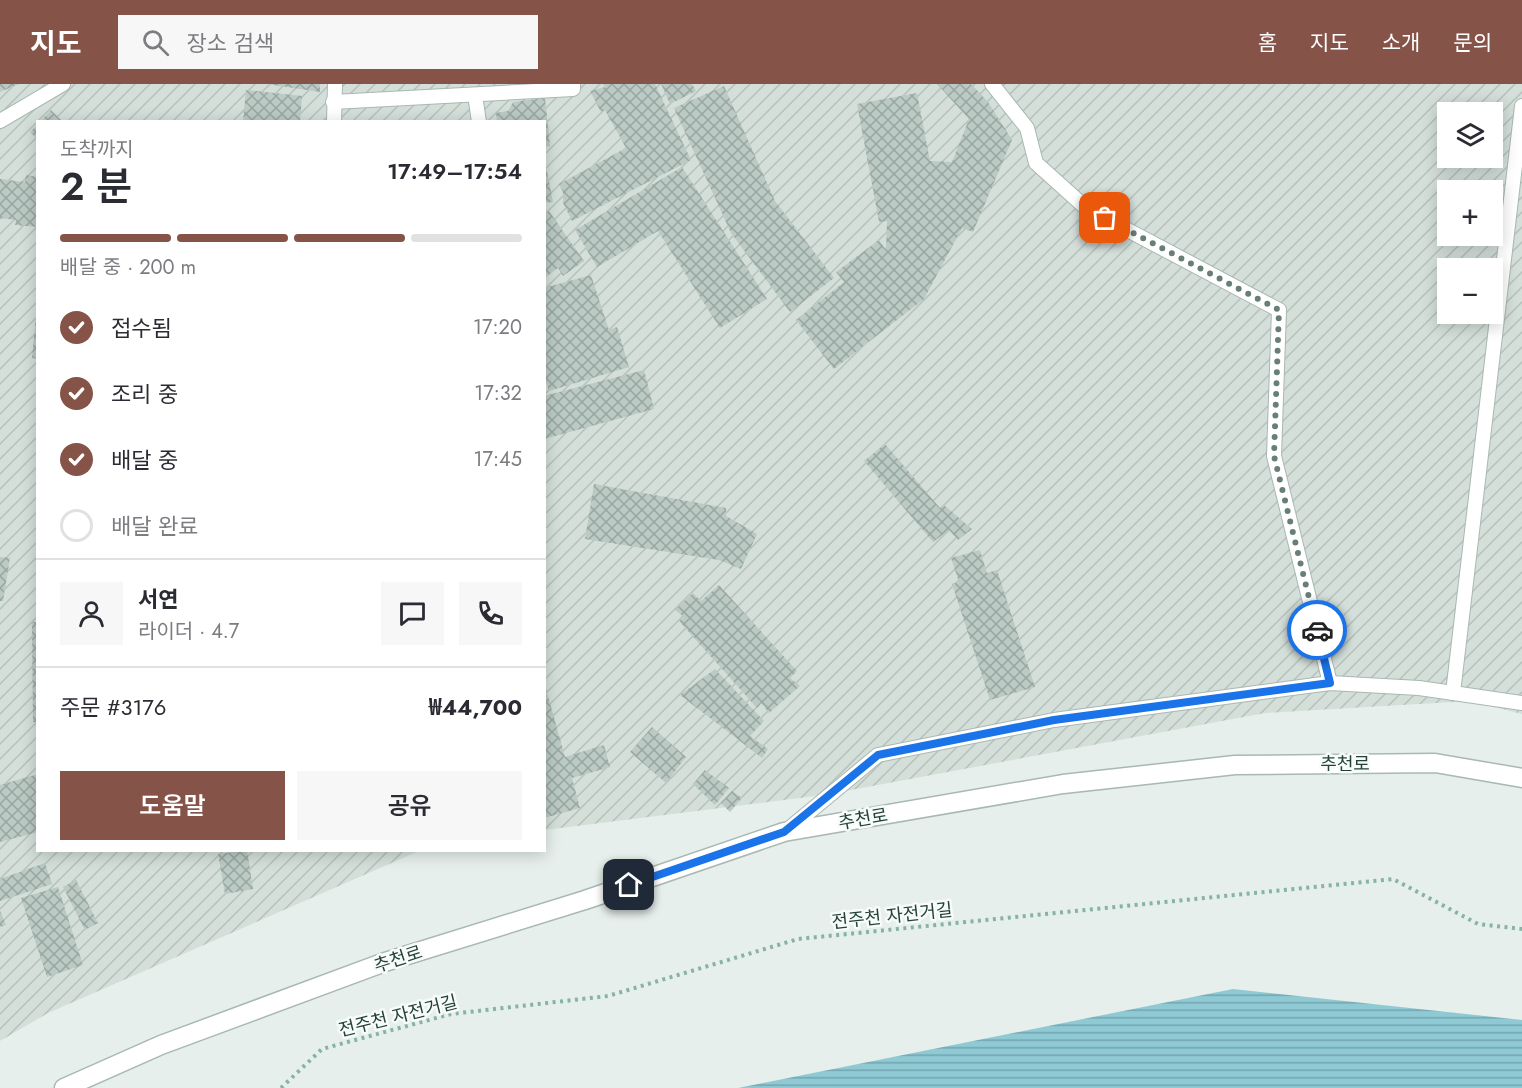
<!DOCTYPE html>
<html lang="ko">
<meta charset="utf-8">
<style>
:root{--surface:#fff;--page:#f7f7f7;--text:#2b2b33;--muted:#7c7c81;--line:#e1e1e2;--accent:#855347}
body{margin:0;font-family:Jost,"Noto Sans KR",sans-serif;background:var(--page);color:var(--text);height:100vh;display:flex;flex-direction:column;font-size:22px;white-space:nowrap}
*{box-sizing:border-box;margin:0}
p{font-size:20px;color:var(--muted)}
.icon{flex:none;width:33px;height:33px;fill:none;stroke:currentColor;stroke-width:2;stroke-linecap:round;stroke-linejoin:round}
.map{position:relative;flex:1;overflow:hidden}
.sheet{position:absolute;left:36px;top:36px;width:510px;height:732px;display:flex;flex-direction:column;background:var(--surface);border-radius:0px;box-shadow:0 3px 15px #0003}
.sheet>*{flex:none}
.fabs{position:absolute;left:1437px;top:18px;display:grid;gap:12px}
.fabs a{display:grid;place-items:center;width:66px;height:66px;border-radius:0px;background:var(--surface);box-shadow:0 3px 15px #0003;font-size:30px}
.pin{position:absolute;display:grid;place-items:center;width:51px;height:51px;color:#fff;margin:-26px;border-radius:12px;box-shadow:0 3px 9px #0006}
.courier{position:absolute;display:grid;place-items:center;width:60px;height:60px;margin:-30px;border:4px solid #1a73e8;border-radius:50%;background:#fff;color:#222;box-shadow:0 2px 8px #0007}
.head em{font-style:normal;font-weight:600}
.head div{display:flex;flex-direction:column-reverse}
.head{display:flex;align-items:center;justify-content:space-between;height:102px;padding:0 24px}
h1{font-size:39px;font-weight:600;line-height:45px}
.bar{display:grid;grid-template-columns:repeat(4,1fr);gap:9px 6px;align-content:center;height:72px;padding:0 24px}
.bar i{height:8px;border-radius:4px;background:var(--line)}
.bar .selected{background:var(--accent)}
.bar p{grid-column:span 4}
.line{display:flex;align-items:center;gap:15px;padding:0 24px;border-top:2px solid var(--line)}
.line div{flex:1}
.round{display:grid;place-items:center;flex:none;width:63px;height:63px;border-radius:0px;background:var(--page)}
ol{padding:0 24px;list-style:none}
li{display:flex;align-items:center;gap:18px;height:66px}
li p{margin-inline-start:auto}
li .icon{padding:6px;border-radius:50%;background:var(--accent);color:#fff;stroke-width:4}
li:last-child{color:var(--muted)}
li i{width:33px;height:33px;border:3px solid var(--line);border-radius:50%}
.primary-button{display:flex;gap:12px;margin-top:auto;padding:12px 24px}
.primary-button a{flex:1;height:69px;border-radius:0px;background:var(--accent);color:#fff;font-size:24px;font-weight:600;line-height:69px;text-align:center}
.primary-button a+a{background:var(--page);color:var(--text)}
header{display:flex;align-items:center;gap:36px;box-sizing:border-box;height:84px;padding:0 30px;background:var(--accent);color:#fff}
header strong{font-size:28px}
nav{display:flex;gap:33px;margin-inline-start:auto;font-size:21px}
.search{width:420px;height:54px;background:var(--page);display:flex;align-items:center;gap:15px;box-sizing:border-box;padding:0 21px;border-radius:0px;color:var(--muted);font-size:22px}
.map>svg:first-child{display:block}
.industrial{fill:url(#industrial-furrows);fill-rule:evenodd}
.water{fill:url(#water-rules)}
.building{fill:url(#building-cross-hatch)}
.lines{fill:none;stroke-linecap:round;stroke-linejoin:round}
.service-casing{stroke:#a8b8b2;stroke-width:16}
.minor-casing{stroke:#a8b8b2;stroke-width:21}
.path{stroke:#86b3a5;stroke-width:4;stroke-dasharray:3 4.5;stroke-linecap:butt}
.service{stroke:#fff;stroke-width:14}
.minor{stroke:#fff;stroke-width:18}
.done{stroke:#687f78;stroke-width:6;stroke-dasharray:0 10.8}
.route{stroke:#1a73e8;stroke-width:8}
.labels{text-anchor:middle;stroke-width:5;stroke-linejoin:round;paint-order:stroke}
.street-label{font-size:18px;fill:#24423a;stroke:#f7fbf9}
</style>
<header>
<strong>지도</strong>
<div class="search"><svg class="icon" aria-label="search" viewBox="0 0 24 24"><circle cx="10" cy="10" r="6"/><path d="M15 15l6 6"/></svg>장소 검색</div>
<nav><a>홈</a><a>지도</a><a>소개</a><a>문의</a></nav>
</header>
<div class="map">
<svg width="1522" height="1004" viewBox="0 0 1522 1004">
<defs>
<pattern id="industrial-furrows" width="10" height="10" patternUnits="userSpaceOnUse" patternTransform="scale(1.5)"><rect width="10" height="10" fill="#d4dfda"/><path d="M-1 1l2-2M0 10L10 0M9 11l2-2" fill="none" stroke="#b6c1bc"/></pattern>
<pattern id="water-rules" width="6" height="5" patternUnits="userSpaceOnUse" patternTransform="scale(1.5)"><rect width="6" height="5" fill="#8ec9d4"/><path d="M0 2.5h6" fill="none" stroke="#74a5ad"/></pattern>
<pattern id="building-cross-hatch" width="8" height="8" patternUnits="userSpaceOnUse" patternTransform="scale(1.5)"><rect width="8" height="8" fill="#bbcac4"/><path d="M0 0l8 8M0 8l8-8" fill="none" stroke="#98a6a0"/></pattern>
</defs>
<rect width="100%" height="100%" fill="#e6efeb"/>
<!-- industrial -->
<path class="industrial" d="M0 0H1522V630L1470 617 1265 629 824 711 545 746 544 38H38V766L419 767 48 929 0 957ZM1448 28H1492V74H1448ZM1448 106H1492V152H1448ZM1448 184H1492V230H1448Z"/>
<!-- water -->
<path class="water" d="M1233 905 1522 936V1004H738Z"/>
<!-- building -->
<g class="building">
<path d="M0 0H19L0 8Z"/>
<path d="M267 0H320V8Z"/>
<path d="M603 0H655L691 76 572 137 563 119V108L559 100 626 64 605 26 601 28 590 7 605 3Z"/>
<path d="M661 0H692L696 7 670 20Z"/>
<path d="M937 0H971L988 18 1012 56 973 148 962 144 924 215 834 285 796 236 844 198 836 188 879 156 886 166 887 137 879 138 857 20 917 9 930 77 952 78 969 35Z"/>
<path d="M724 2 775 117 834 194 790 228 731 149 674 24Z"/>
<path d="M246 6 302 12 300 38H243Z"/>
<path d="M545 14 550 62 544 63V38H497L496 29 508 27 513 18Z"/>
<path d="M51 26 63 38H40Z"/>
<path d="M38 40V56L30 48Z"/>
<path d="M544 72 553 118 544 119Z"/>
<path d="M682 83 767 215 720 244 658 147 597 183 575 146Z"/>
<path d="M26 91 38 93V143L15 141 16 136 0 134V95L25 98Z"/>
<path d="M549 127 584 177 563 192 558 184 546 193 544 191V130Z"/>
<path d="M591 191 609 246 617 243 629 283 549 307 544 292V204Z"/>
<path d="M36 232H38V275L32 274Z"/>
<path d="M644 286 654 325 544 355V312Z"/>
<path d="M885 360 940 424 944 421 972 445 958 456 949 446 933 458 864 377Z"/>
<path d="M594 400 726 424V432L757 450 741 485 719 476 585 455Z"/>
<path d="M980 466 987 489 997 486 1035 603 990 616 952 500 959 498 951 474Z"/>
<path d="M0 473 10 474 3 517H0Z"/>
<path d="M719 501 797 587 790 594 800 602 769 629 761 619 757 624 679 537 684 533 675 526 693 509 701 517Z"/>
<path d="M32 538H38V639L33 638Z"/>
<path d="M715 585 764 637 750 652 768 665 762 674 680 611Z"/>
<path d="M544 598 565 673 604 661 610 683 572 694 580 724 544 734Z"/>
<path d="M652 643 686 673 666 699 630 668Z"/>
<path d="M705 686 729 704 715 721 693 700Z"/>
<path d="M38 690V748L0 758V701Z"/>
<path d="M732 707 742 714 730 728 721 719Z"/>
<path d="M247 766 253 805 225 810 218 770Z"/>
<path d="M45 779 52 800 0 817V795Z"/>
<path d="M76 796 98 839 85 846 63 803Z"/>
<path d="M58 803 83 881 47 893 21 814Z"/>
<path d="M0 827 6 841 0 843Z"/>
</g>
<g class="lines">
<!-- service casing -->
<g class="service-casing">
<g id="service">
<path d="M992 0 1027 44 1036 79 1086 124 1279 226 1274 372 1330 599"/>
<path d="M475 11 479 38"/>
<path d="M333 18 573 5V0"/>
<path d="M0 37 63 0"/>
<path d="M334 38 335 0"/>
<path d="M1453 609 1522 22"/>
<path d="M785 748 878 671 1054 636 1330 599 1419 604 1522 619"/>
</g>
</g>
<!-- minor casing -->
<g class="minor-casing">
<path id="minor" d="M64 1004 161 961 385 878 585 816 784 748 1063 700 1235 681 1435 679 1522 694"/>
</g>
<!-- path -->
<path class="path" d="M281 1004 322 965 451 930 608 912 798 855 1393 795 1478 840 1522 845"/>
<!-- service -->
<use href="#service" class="service"/>
<!-- minor -->
<use href="#minor" class="minor"/>
</g>
<g class="lines">
<!-- done -->
<path class="done" d="M1105 134 1279 226 1274 372 1317 546"/>
<!-- route -->
<path class="route" d="M629 801 784 748 878 671 1054 636 1330 599 1317 546"/>
</g>
<g class="labels">
<!-- street labels -->
<g class="street-label">
<text x="1345" y="686">추천로</text>
<text transform="translate(863 735) rotate(-10)" y="6">추천로</text>
<text transform="translate(892 832) rotate(-6)" y="6">전주천 자전거길</text>
<text transform="translate(398 875) rotate(-18)" y="6">추천로</text>
<text transform="translate(398 932) rotate(-14)" y="6">전주천 자전거길</text>
</g>
</g>
</svg>
<div class="fabs">
<a><svg class="icon" aria-label="layers" viewBox="0 0 24 24"><path d="M12 4l9 5-9 5-9-5zM3 14l9 5 9-5"/></svg></a>
<a>+</a>
<a>−</a>
</div>
<div class="pin" style="left:1105px;top:134px;background:#ea580c"><svg class="icon" aria-label="bag" viewBox="0 0 24 24"><path d="M5 8h14l-1 12H6zM9 8a3 3 0 0 1 6 0"/></svg></div>
<div class="pin" style="left:629px;top:801px;background:#1f2937"><svg class="icon" aria-label="home" viewBox="0 0 24 24"><path d="M3 11l9-7 9 7M6 9v11h12V9"/></svg></div>
<div class="courier" style="left:1317px;top:546px"><svg class="icon" aria-label="car" viewBox="0 0 24 24"><path d="M5 17H2v-5l4-1 3-4h7l3 4 3 1v5h-3M9 17h6M6 11h13"/><circle cx="7" cy="17" r="2"/><circle cx="17" cy="17" r="2"/></svg></div>
<section class="sheet">
<div class="head"><div><h1>2 분</h1><p>도착까지</p></div><em>17:49–17:54</em></div>
<div class="bar"><i class="selected"></i><i class="selected"></i><i class="selected"></i><i></i><p>배달 중 · 200 m</p></div>
<ol>
<li><svg class="icon" aria-label="check" viewBox="0 0 24 24"><path d="M5 12l5 5 9-10"/></svg>접수됨<p>17:20</p></li>
<li><svg class="icon" aria-label="check" viewBox="0 0 24 24"><path d="M5 12l5 5 9-10"/></svg>조리 중<p>17:32</p></li>
<li><svg class="icon" aria-label="check" viewBox="0 0 24 24"><path d="M5 12l5 5 9-10"/></svg>배달 중<p>17:45</p></li>
<li><i></i>배달 완료</li>
</ol>
<div class="line" style="height:108px"><a class="round"><svg class="icon" aria-label="person" viewBox="0 0 24 24"><circle cx="12" cy="8" r="4"/><path d="M4 21q1-7 8-7t8 7"/></svg></a><div><b>서연</b><p>라이더 · 4.7</p></div><a class="round"><svg class="icon" aria-label="chat" viewBox="0 0 24 24"><path d="M4 5h16v11H9l-5 4z"/></svg></a><a class="round"><svg class="icon" aria-label="phone" viewBox="0 0 24 24"><path d="M5 4h4l2 5-3 2q2 4 5 5l2-3 5 2v4C11 20 4 13 5 4z"/></svg></a></div>
<div class="line" style="height:78px"><div>주문 #3176</div><b>₩44,700</b></div>
<div class="primary-button"><a>도움말</a><a>공유</a></div>
</section>
</div>
